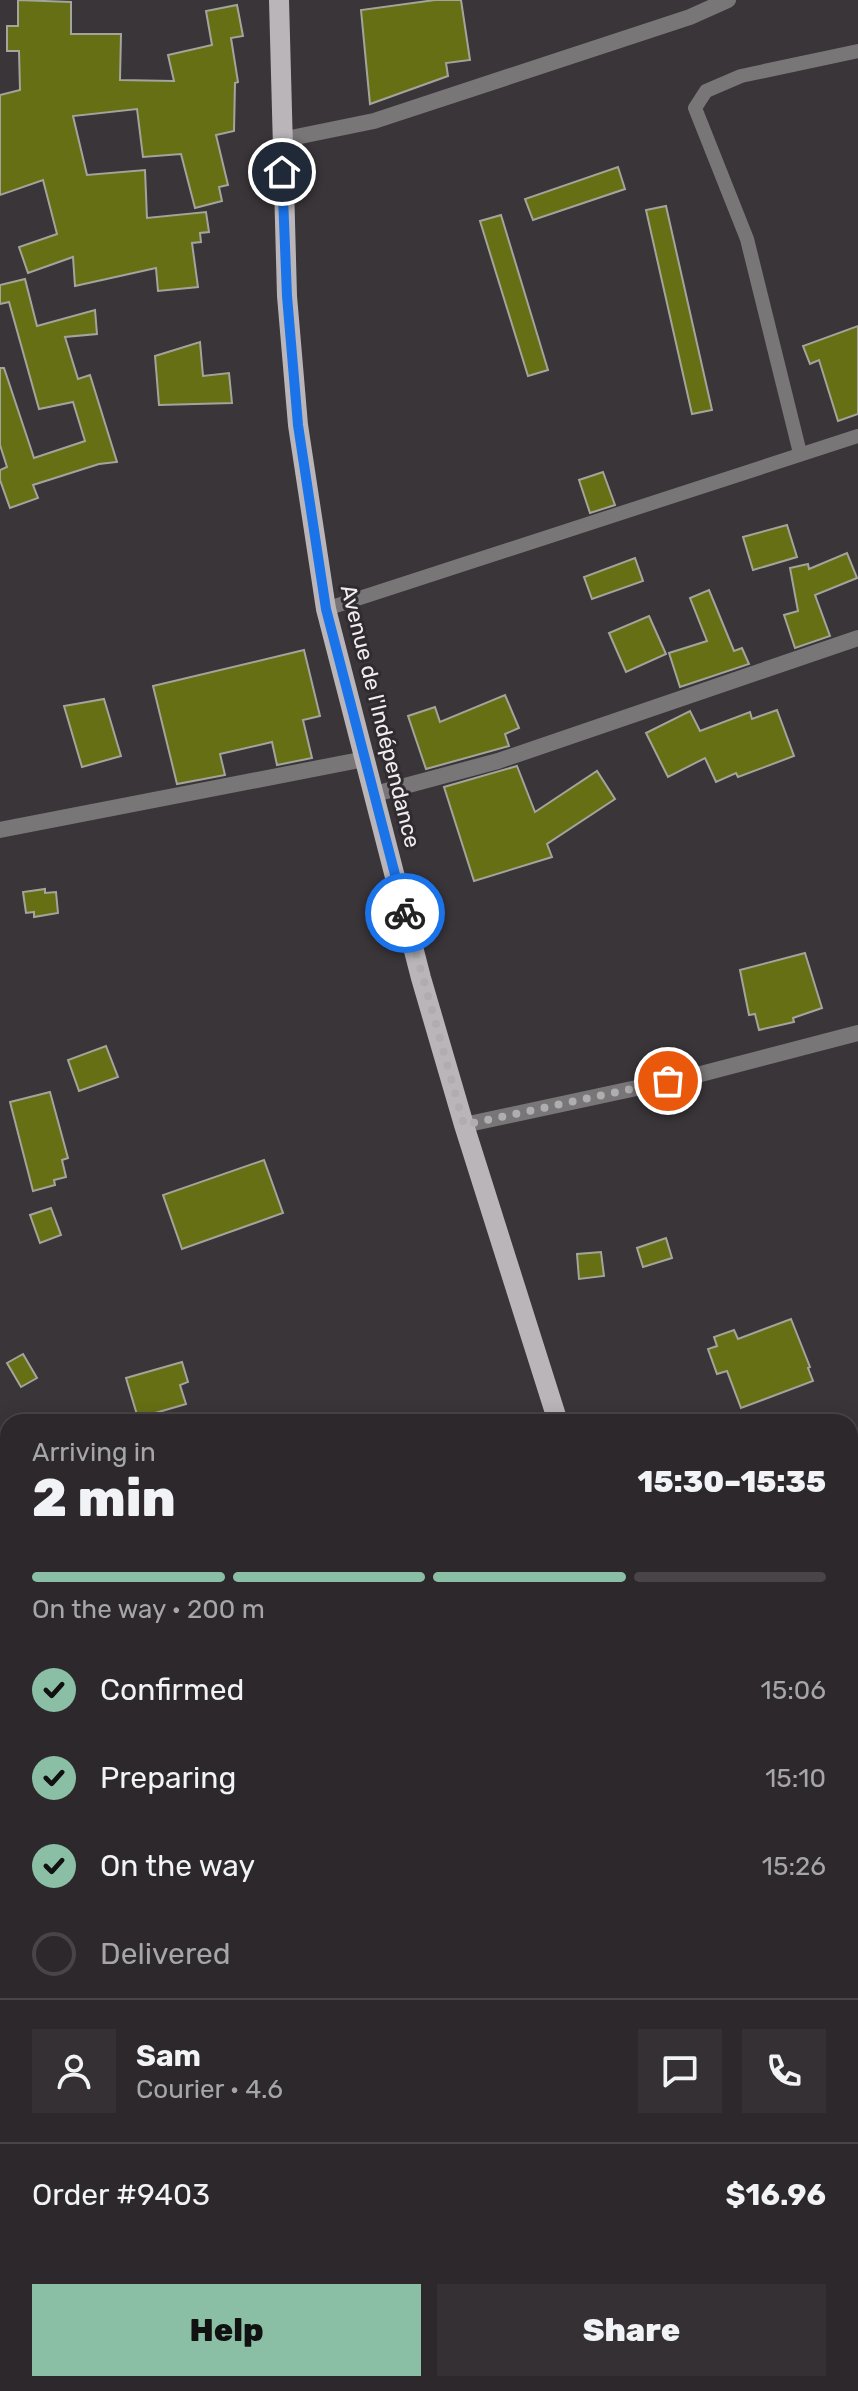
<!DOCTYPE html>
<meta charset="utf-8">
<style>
:root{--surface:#2c282b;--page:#343033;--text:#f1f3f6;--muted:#a6a6a9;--line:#484447;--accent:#8abfa5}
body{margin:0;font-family:Rubik,sans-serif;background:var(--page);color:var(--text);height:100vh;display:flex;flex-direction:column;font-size:30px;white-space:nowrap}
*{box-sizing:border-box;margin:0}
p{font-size:26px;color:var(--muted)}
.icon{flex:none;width:44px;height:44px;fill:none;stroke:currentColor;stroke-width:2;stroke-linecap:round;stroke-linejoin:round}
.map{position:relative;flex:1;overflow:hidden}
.drawer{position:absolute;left:0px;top:1414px;width:858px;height:978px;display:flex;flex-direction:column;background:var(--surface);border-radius:24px 24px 0 0;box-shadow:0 4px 20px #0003,0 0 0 2px var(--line)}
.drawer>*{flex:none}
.pin{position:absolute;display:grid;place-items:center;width:68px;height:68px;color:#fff;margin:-34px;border:4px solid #fff;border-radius:50%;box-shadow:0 2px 8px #0007}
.courier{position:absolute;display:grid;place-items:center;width:80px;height:80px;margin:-40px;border:6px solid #1a73e8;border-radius:50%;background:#fff;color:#222;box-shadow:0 2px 10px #0007}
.headline em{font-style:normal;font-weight:800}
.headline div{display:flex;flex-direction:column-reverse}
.headline{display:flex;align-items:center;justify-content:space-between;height:136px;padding:0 32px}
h1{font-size:52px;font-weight:800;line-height:60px}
.bar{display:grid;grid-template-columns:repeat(4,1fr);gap:12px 8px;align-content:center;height:96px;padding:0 32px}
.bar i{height:10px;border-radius:6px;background:var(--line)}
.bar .active{background:var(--accent)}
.bar p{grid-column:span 4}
.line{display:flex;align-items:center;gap:20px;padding:0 32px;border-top:2px solid var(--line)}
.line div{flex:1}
.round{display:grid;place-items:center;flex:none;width:84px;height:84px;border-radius:0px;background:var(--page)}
ol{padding:0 32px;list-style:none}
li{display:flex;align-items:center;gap:24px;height:88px}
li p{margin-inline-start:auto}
li .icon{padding:8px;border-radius:50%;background:var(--accent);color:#111;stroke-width:4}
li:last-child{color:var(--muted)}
li i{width:44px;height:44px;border:4px solid var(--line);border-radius:50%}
.cta{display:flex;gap:16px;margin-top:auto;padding:16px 32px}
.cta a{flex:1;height:92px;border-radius:0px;background:var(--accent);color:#111;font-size:32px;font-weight:800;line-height:92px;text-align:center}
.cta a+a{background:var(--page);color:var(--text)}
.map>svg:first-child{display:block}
.building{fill:#676f14;stroke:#a3a59d;stroke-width:2}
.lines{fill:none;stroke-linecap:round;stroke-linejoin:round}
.lane{stroke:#797678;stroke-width:14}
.street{stroke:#797678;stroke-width:16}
.secondary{stroke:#9e999d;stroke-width:16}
.primary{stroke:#bab5b9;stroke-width:20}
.done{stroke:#b0adb0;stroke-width:8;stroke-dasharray:0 14.4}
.route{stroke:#1a73e8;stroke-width:10}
.labels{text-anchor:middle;stroke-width:6;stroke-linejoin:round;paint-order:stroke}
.street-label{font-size:22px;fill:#f0edf0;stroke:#302b2f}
</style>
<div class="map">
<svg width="858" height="2391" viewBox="0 0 858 2391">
<rect width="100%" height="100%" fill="#3a3539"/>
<!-- building -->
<g class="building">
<path d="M18 0 71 2V34H121L120 80 174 81 168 55 212 45 206 11 237 5 243 36 231 38 238 82 235 83 234 131 216 135 228 185 219 187 222 201 195 208 181 154 143 157 137 109 73 116 87 175 145 170 147 218 206 212 209 232 200 233 201 242 192 243 198 287 158 291 156 268 75 286 73 257 28 273 19 247 57 234 43 180 0 195V95L20 90 19 51H7V26H18Z"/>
<path d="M435 0H461L470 60 446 63 448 76 370 104 361 10Z"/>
<path d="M618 167 625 189 533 220 525 199Z"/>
<path d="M666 206 712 410 692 414 646 210Z"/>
<path d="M501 215 548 370 528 376 480 221Z"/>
<path d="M25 279 37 326 95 310 97 334 65 337 78 379 90 375 117 462 99 464 33 485 38 498 10 508 0 480V470L7 467 0 445V368H4L34 458 85 441 73 402 39 409 9 302 0 304V285Z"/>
<path d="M858 326V414L838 421 819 360 810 364 803 346Z"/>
<path d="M200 342 203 376 229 373 232 403 159 405 155 356Z"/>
<path d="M603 472 615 505 590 513 579 480Z"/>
<path d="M787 525 797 557 753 570 743 537Z"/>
<path d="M847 553 857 578 815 595 830 636 795 648 784 615 798 611 790 568 808 564 809 569Z"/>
<path d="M635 558 643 581 592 599 584 577Z"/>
<path d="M709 590 734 651 742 648 749 664 680 687 669 653 707 641 690 598Z"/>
<path d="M649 616 666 654 626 672 609 633Z"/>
<path d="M304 650 320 716 303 720 312 758 277 765 272 742 220 754 225 775 177 784 153 686Z"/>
<path d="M505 695 519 728 505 734 509 746 426 769 408 716 435 707 440 722Z"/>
<path d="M104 699 121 756 82 767 64 706Z"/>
<path d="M777 710 794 756 738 777 736 773 716 782 705 758 668 777 646 733 690 711 700 731 750 712 752 719Z"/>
<path d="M517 766 535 812 597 771 615 799 547 844 552 857 474 881 444 787Z"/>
<path d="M45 889V893L56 892 58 913 34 917V912L26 913 23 892Z"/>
<path d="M805 953 822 1008 793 1018 794 1022 759 1030 755 1014 749 1015 740 970Z"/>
<path d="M106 1046 118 1077 79 1091 68 1060Z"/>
<path d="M50 1092 68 1158 62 1160 66 1177 54 1180 55 1185 33 1191 10 1102Z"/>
<path d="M264 1160 283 1213 182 1249 163 1195Z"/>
<path d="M51 1208 61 1235 40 1243 30 1215Z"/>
<path d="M666 1238 672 1258 643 1267 637 1248Z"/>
<path d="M601 1252 604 1276 579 1279 577 1254Z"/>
<path d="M791 1319 810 1367 808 1368 813 1381 741 1408 727 1371 717 1374 708 1349 717 1346 714 1337 734 1330 738 1339Z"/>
<path d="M23 1354 37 1378 21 1387 7 1363Z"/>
<path d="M182 1362 188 1382 180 1385 186 1404 138 1418 126 1378Z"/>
</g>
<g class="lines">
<!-- lane -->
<g class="lane">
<path d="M800 453 747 239 695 108 706 91 741 76 858 51"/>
<path d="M326 609 858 436"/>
</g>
<!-- street -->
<g class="street">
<path d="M281 140 374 121 690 17 728 0"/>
<path d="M375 794 498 761 858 638"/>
<path d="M0 830 365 759"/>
<path d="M464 1125 697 1075 858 1033"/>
<path d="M0 1599 8 1596"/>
<path d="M850 1695 858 1693"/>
<path d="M0 1909 8 1908"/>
<path d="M850 1912 858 1910"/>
<path d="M850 2204 858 2202"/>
</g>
<!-- secondary -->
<path class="secondary" d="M414 2391 436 2384"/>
<!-- primary -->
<g class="primary">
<path d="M279 0 287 296 298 425 326 609 421 978 464 1125 558 1422"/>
<path d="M835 2384 837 2391"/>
</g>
</g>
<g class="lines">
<!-- done -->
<path class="done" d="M405 913 464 1125 668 1081"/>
<!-- route -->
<path class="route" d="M282 172 287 296 298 425 326 609 405 913"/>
</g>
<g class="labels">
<!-- street labels -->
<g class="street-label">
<text transform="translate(381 716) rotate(76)" y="8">Avenue de l'Indépendance</text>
</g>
</g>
</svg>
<div class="pin" style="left:668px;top:1081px;background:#ea580c"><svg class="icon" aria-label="bag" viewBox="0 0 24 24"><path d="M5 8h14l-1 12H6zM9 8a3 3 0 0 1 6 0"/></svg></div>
<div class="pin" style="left:282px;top:172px;background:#1f2937"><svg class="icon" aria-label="home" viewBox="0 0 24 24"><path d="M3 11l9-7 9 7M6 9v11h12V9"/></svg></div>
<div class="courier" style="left:405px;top:913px"><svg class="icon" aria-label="bike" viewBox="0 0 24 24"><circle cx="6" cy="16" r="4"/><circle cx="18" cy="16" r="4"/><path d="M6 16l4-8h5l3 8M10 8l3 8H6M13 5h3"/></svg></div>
<section class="drawer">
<div class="headline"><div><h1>2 min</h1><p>Arriving in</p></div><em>15:30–15:35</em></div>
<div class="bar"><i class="active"></i><i class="active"></i><i class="active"></i><i></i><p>On the way · 200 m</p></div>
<ol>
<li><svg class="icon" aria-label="check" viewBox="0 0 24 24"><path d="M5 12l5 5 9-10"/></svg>Confirmed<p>15:06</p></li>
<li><svg class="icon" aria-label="check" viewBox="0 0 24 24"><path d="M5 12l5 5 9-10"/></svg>Preparing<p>15:10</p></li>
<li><svg class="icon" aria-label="check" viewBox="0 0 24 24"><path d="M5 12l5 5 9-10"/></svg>On the way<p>15:26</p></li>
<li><i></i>Delivered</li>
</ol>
<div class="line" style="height:144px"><a class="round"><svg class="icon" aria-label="person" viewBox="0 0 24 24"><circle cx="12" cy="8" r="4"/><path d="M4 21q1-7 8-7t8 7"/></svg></a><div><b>Sam</b><p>Courier · 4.6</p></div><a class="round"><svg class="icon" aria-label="chat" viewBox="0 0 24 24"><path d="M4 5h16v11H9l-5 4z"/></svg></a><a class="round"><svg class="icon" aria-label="phone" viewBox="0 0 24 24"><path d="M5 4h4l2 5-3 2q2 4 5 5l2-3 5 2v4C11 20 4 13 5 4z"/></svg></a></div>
<div class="line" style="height:104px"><div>Order #9403</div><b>$16.96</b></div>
<div class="cta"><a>Help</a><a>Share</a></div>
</section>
</div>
